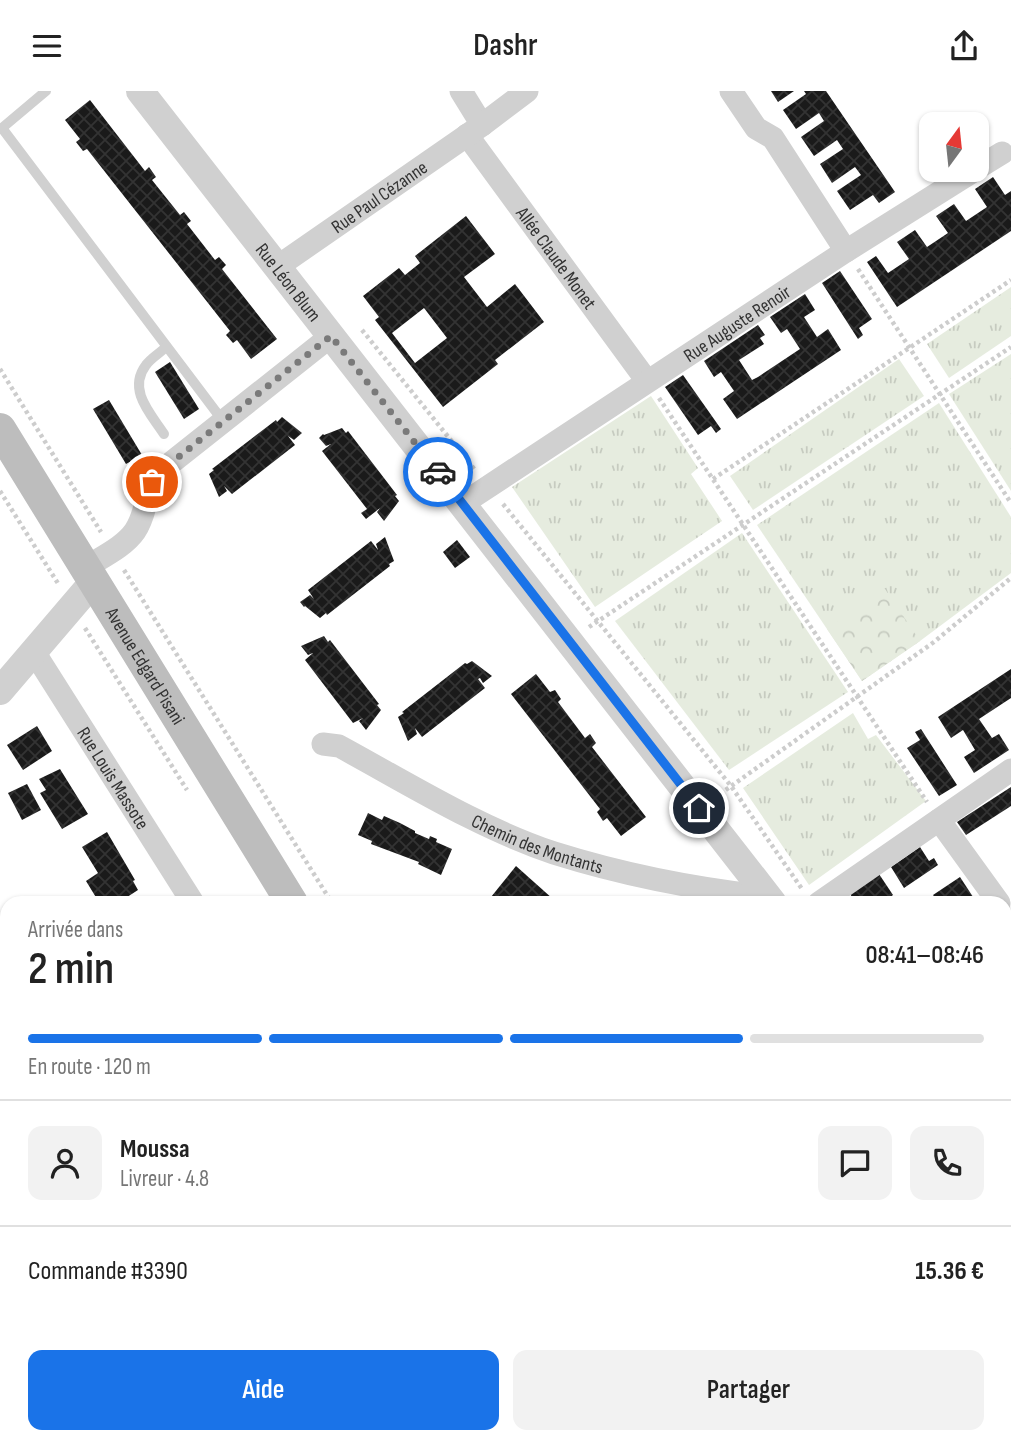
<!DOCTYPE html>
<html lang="fr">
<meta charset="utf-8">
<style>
:root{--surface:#fff;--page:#f2f2f2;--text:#222;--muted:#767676;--line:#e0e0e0;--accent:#1a73e8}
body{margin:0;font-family:"Sofia Sans Condensed",sans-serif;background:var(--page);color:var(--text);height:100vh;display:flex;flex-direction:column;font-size:26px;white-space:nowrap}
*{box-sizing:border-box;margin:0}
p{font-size:23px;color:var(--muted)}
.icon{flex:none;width:38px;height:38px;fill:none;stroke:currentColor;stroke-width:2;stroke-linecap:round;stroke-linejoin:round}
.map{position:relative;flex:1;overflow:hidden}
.sheet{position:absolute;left:0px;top:805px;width:1012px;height:548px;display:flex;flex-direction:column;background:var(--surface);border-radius:21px 21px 0 0;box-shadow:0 2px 5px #0004}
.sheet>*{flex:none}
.needle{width:46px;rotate:15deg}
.controls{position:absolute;left:919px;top:21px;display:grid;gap:14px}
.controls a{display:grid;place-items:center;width:70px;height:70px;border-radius:14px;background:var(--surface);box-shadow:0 2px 5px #0004;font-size:35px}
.pin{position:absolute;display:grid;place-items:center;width:60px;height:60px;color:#fff;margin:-30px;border:4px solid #fff;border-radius:50%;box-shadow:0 2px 7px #0007}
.courier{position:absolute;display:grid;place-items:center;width:70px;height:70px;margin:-35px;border:5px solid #1a73e8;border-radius:50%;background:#fff;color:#222;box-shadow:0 2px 9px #0007}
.summary em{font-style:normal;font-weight:600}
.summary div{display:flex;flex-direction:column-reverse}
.summary{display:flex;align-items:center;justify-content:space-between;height:119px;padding:0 28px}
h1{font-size:46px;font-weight:600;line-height:52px}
.bar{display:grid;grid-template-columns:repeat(4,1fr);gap:10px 7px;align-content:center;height:84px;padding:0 28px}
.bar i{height:9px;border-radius:5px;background:var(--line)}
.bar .active{background:var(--accent)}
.bar p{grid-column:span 4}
.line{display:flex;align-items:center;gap:18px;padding:0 28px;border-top:2px solid var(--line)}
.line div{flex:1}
.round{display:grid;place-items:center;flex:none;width:74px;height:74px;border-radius:14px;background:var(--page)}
.button{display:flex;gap:14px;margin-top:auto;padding:14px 28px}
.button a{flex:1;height:80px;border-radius:14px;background:var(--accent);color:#fff;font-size:28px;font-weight:600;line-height:80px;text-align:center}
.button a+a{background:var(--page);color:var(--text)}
header{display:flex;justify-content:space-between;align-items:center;height:91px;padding:0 28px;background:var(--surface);font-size:32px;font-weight:600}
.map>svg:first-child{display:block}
.grass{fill:url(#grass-tufts)}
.park{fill:url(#park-crowns)}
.building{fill:url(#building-cross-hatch);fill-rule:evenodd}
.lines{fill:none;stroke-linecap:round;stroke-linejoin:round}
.path{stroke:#cdcdcd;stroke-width:4.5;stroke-dasharray:3.5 3.5;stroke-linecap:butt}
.service{stroke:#d0d0d0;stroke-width:10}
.minor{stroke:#d0d0d0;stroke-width:23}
.tertiary{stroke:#d0d0d0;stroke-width:28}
.secondary{stroke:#bdbdbd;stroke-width:32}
.done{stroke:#7a7a7a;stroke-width:7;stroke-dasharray:0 12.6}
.route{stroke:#1a73e8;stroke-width:9}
.labels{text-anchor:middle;stroke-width:7;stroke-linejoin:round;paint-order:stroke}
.street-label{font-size:19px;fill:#333;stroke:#fff}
</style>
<header><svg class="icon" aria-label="menu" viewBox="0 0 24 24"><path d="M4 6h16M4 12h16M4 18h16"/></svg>Dashr<svg class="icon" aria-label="share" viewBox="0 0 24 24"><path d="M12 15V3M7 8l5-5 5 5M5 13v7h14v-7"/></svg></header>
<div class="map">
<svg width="1011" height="1352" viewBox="0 0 1011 1352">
<defs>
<pattern id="grass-tufts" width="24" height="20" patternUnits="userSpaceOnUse" patternTransform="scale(1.75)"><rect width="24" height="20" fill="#e6ecdf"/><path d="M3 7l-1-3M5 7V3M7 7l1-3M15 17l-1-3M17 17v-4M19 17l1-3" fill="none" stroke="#c6cbc0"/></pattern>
<pattern id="park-crowns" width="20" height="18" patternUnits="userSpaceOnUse" patternTransform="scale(1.75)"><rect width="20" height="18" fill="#e6ecdf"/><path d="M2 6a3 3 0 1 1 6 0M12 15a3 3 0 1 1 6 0" fill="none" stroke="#c6cbc0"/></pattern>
<pattern id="building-cross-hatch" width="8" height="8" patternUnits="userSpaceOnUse" patternTransform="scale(1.75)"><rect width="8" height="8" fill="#1a1a1a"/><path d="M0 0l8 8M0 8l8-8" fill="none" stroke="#333"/></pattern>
</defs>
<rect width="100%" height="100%" fill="#fff"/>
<!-- grass -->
<g class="grass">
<path d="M1011 196V245L949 287 927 253Z"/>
<path d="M1011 263V400L949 303Z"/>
<path d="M899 268 924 305 753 419 730 385Z"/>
<path d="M651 305 698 377 691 383 722 430 595 516 512 396Z"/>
<path d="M939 312 1011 426V482L920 550 862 590 757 434Z"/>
<path d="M742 442 848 601 729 679 615 530Z"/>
<path d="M853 622 868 648 876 644 926 710 809 794 743 697Z"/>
</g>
<!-- park -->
<path class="park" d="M885 498 920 550 862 590 827 538Z"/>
<!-- building -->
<g class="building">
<path d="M771 0H794L778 11Z"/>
<path d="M804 0H826L895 101 879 112 873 104 850 119 837 100 861 84 855 76 832 92 820 73 843 58 837 49 814 65 801 46 824 30 819 22 796 38 783 19 806 3Z"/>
<path d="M90 9 145 80 149 76 156 86 152 89 180 124 184 121 191 130 187 133 215 169 219 166 226 174 222 178 277 248 251 268 237 249 233 252 226 244 230 240 87 58 83 60 76 51 80 48 65 29Z"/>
<path d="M993 86 1005 104 1011 100V140L897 216 867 171 876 165 888 182 909 168 897 151 915 139 927 156 948 142 936 125 954 113 966 130 987 116 975 98Z"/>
<path d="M466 125 495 163 464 186 487 216 515 193 544 231 495 269 498 273 443 316 375 229 379 226 363 205 399 177 405 184 420 172 415 165ZM424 217 447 247 415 272 392 242Z"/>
<path d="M840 180 872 228 859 237 863 244 858 248 822 192Z"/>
<path d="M805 203 815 219 804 226 817 246 828 238 841 259 737 328 723 308 734 300 721 281 714 286 704 270 758 234 765 244 760 247 764 253 739 269 752 289 758 286 800 258 787 238 781 242 770 226Z"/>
<path d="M170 271 199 318 184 328 155 281Z"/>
<path d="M683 284 721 338 716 342 711 335 698 344 665 296Z"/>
<path d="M109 309 142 364 126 373 93 318Z"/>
<path d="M282 326 302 342 294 349 288 345 295 354 232 403 224 395 227 400 219 406 209 383 214 379 212 378 276 329 277 331Z"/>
<path d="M342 337 346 342 348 340 397 404 395 405 399 410 384 430 377 421 380 417 366 428 361 422 367 418 322 360 331 353 326 355 319 347 323 343 324 344Z"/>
<path d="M385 446 394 470 389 473 390 475 327 524 326 522 320 527 305 515 304 516 300 511 310 504 314 508 308 499 371 450 378 459 376 453Z"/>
<path d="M457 449 470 466 455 477 443 461Z"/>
<path d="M324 545 328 551 330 549 379 613 377 614 381 619 366 639 359 630 363 627 353 632 305 569 313 562 308 564 301 555Z"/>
<path d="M472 570 492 585 483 592 480 587 478 588 485 597 422 646 415 637 417 643 408 650 398 626 404 622 402 621 465 572 467 573Z"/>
<path d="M1011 578V607L979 628 992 647 999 643 1009 659 974 682 964 666 975 659 963 639 951 647 938 626Z"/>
<path d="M536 583 550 601 555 599 561 608 558 611 585 647 590 643 596 652 592 656 646 726 621 745 607 727 603 730 597 721 600 718 511 603Z"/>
<path d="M37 635 52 660 23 679 7 654Z"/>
<path d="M921 638 957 694 939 705 907 657 920 649 915 641Z"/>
<path d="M60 678 88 723 62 738 40 702 46 699 39 688Z"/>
<path d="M27 693 41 719 22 729 8 702Z"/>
<path d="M1011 696V715L966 744 957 731Z"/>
<path d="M368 722 382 729 384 725 400 732 415 740V742L429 748 430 745 437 748 436 751 452 758 441 784 418 773 419 771 371 753 372 750 358 744Z"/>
<path d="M107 741 135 789 133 790 138 799 118 812H90L97 808 86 790 98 782 82 756Z"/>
<path d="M920 756 929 770 934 767 938 774 904 797 891 776Z"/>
<path d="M516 775 553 808 550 812H498L491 806Z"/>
<path d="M879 783 893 804 882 812H856L850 803Z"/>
<path d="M960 786 977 812H939L933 804Z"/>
<path d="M1011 1011V1042L1004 1034V1015Z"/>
<path d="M4 1030 7 1036V1057L0 1046V1033Z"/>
<path d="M6 1069 7 1101 0 1105V1073Z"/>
<path d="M0 1261 7 1268V1300L2 1305 0 1304Z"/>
<path d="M554 1346H568L572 1352H543Z"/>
<path d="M781 1346H878L868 1352H771Z"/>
</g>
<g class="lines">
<!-- path -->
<g class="path">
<path d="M858 178 1011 412"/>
<path d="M362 239 475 379"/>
<path d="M0 278 101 441"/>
<path d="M659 307 927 711"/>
<path d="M713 388 1011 189"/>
<path d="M0 400 59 494"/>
<path d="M503 413 731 695 802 798"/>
<path d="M124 479 332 812"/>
<path d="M589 536 1011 256"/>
<path d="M85 537 187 699"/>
<path d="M720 703 934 551 1011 487"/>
<path d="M0 1171 7 1178"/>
<path d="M662 1346 666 1352"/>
</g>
<!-- service -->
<g class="service">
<path d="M46 0 2 37 223 330"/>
<path d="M164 343C151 323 127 299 146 274 151 267 160 262 166 256"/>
<path d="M1004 1308 1011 1304"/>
<path d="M709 1352 719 1346"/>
<path d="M938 1352 947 1346"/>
</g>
<!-- minor -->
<g class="minor">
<path d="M461 0 482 34"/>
<path id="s1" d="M467 44 647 290"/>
<path d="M976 78 1002 62"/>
<path d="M846 160 975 79"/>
<path id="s2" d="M277 176 482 34 527 0"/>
<path id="s3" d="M462 413 846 160 773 47 756 37 731 0"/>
<path d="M85 477C102 466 124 456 135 440 149 419 142 402 162 379L331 245"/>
<path id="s4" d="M34 561 193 812"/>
<path id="s5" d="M323 653 339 655C409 693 479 737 554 762 624 784 696 798 769 806"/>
<path d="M939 729 999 812"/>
<path d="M819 812 1011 679"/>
<path d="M1004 1085 1011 1080"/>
<path d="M0 1137 7 1132"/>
<path d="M0 1338 7 1344"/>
<path d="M267 1346 271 1352"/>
<path d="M218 1352 224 1346"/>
</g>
<!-- tertiary -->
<g class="tertiary">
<path id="s6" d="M140 0 773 812"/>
<path d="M0 600 94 490"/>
<path d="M1004 1110 1011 1119"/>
</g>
<!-- secondary -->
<g class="secondary">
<path id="s7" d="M0 338 292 812"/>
<path d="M621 1346 625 1352"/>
</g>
</g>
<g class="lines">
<!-- done -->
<path class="done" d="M152 391 162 379 331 245 438 381"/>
<!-- route -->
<path class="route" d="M438 381 699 717"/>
</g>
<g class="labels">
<!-- street labels -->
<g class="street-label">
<text dy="7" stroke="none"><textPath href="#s2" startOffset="124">Rue Paul Cézanne</textPath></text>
<text dy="7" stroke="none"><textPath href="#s1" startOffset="152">Allée Claude Monet</textPath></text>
<text dy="7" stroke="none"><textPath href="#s6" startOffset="242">Rue Léon Blum</textPath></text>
<text dy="7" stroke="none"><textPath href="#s3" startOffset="329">Rue Auguste Renoir</textPath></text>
<text dy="7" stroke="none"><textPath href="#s7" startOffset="278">Avenue Edgard Pisani</textPath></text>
<text dy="7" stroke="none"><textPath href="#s4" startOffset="149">Rue Louis Massote</textPath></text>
<text dy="7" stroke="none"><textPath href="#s5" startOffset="238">Chemin des Montants</textPath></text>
</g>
</g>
</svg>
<div class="controls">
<a><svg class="needle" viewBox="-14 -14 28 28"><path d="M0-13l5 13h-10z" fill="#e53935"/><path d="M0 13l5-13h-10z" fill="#767676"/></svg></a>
</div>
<div class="pin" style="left:152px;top:391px;background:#ea580c"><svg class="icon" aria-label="bag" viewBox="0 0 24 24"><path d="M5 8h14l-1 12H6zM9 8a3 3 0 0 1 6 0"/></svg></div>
<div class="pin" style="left:699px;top:717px;background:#1f2937"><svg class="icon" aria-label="home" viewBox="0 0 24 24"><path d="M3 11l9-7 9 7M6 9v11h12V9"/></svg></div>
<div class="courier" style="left:438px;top:381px"><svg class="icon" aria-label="car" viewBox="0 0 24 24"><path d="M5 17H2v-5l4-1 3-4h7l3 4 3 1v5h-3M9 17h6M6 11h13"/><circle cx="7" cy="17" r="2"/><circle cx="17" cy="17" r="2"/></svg></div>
<section class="sheet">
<div class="summary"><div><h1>2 min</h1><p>Arrivée dans</p></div><em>08:41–08:46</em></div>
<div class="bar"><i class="active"></i><i class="active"></i><i class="active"></i><i></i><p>En route · 120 m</p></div>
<div class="line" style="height:126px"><a class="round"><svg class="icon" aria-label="person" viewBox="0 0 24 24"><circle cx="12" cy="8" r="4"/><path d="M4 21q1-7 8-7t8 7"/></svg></a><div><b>Moussa</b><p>Livreur · 4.8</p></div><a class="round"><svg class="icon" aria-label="chat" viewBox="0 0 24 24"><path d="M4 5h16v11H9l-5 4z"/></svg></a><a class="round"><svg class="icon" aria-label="phone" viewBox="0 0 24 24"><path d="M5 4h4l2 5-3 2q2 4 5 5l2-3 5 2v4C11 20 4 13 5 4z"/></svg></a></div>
<div class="line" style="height:91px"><div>Commande #3390</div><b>15.36 €</b></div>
<div class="button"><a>Aide</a><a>Partager</a></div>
</section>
</div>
